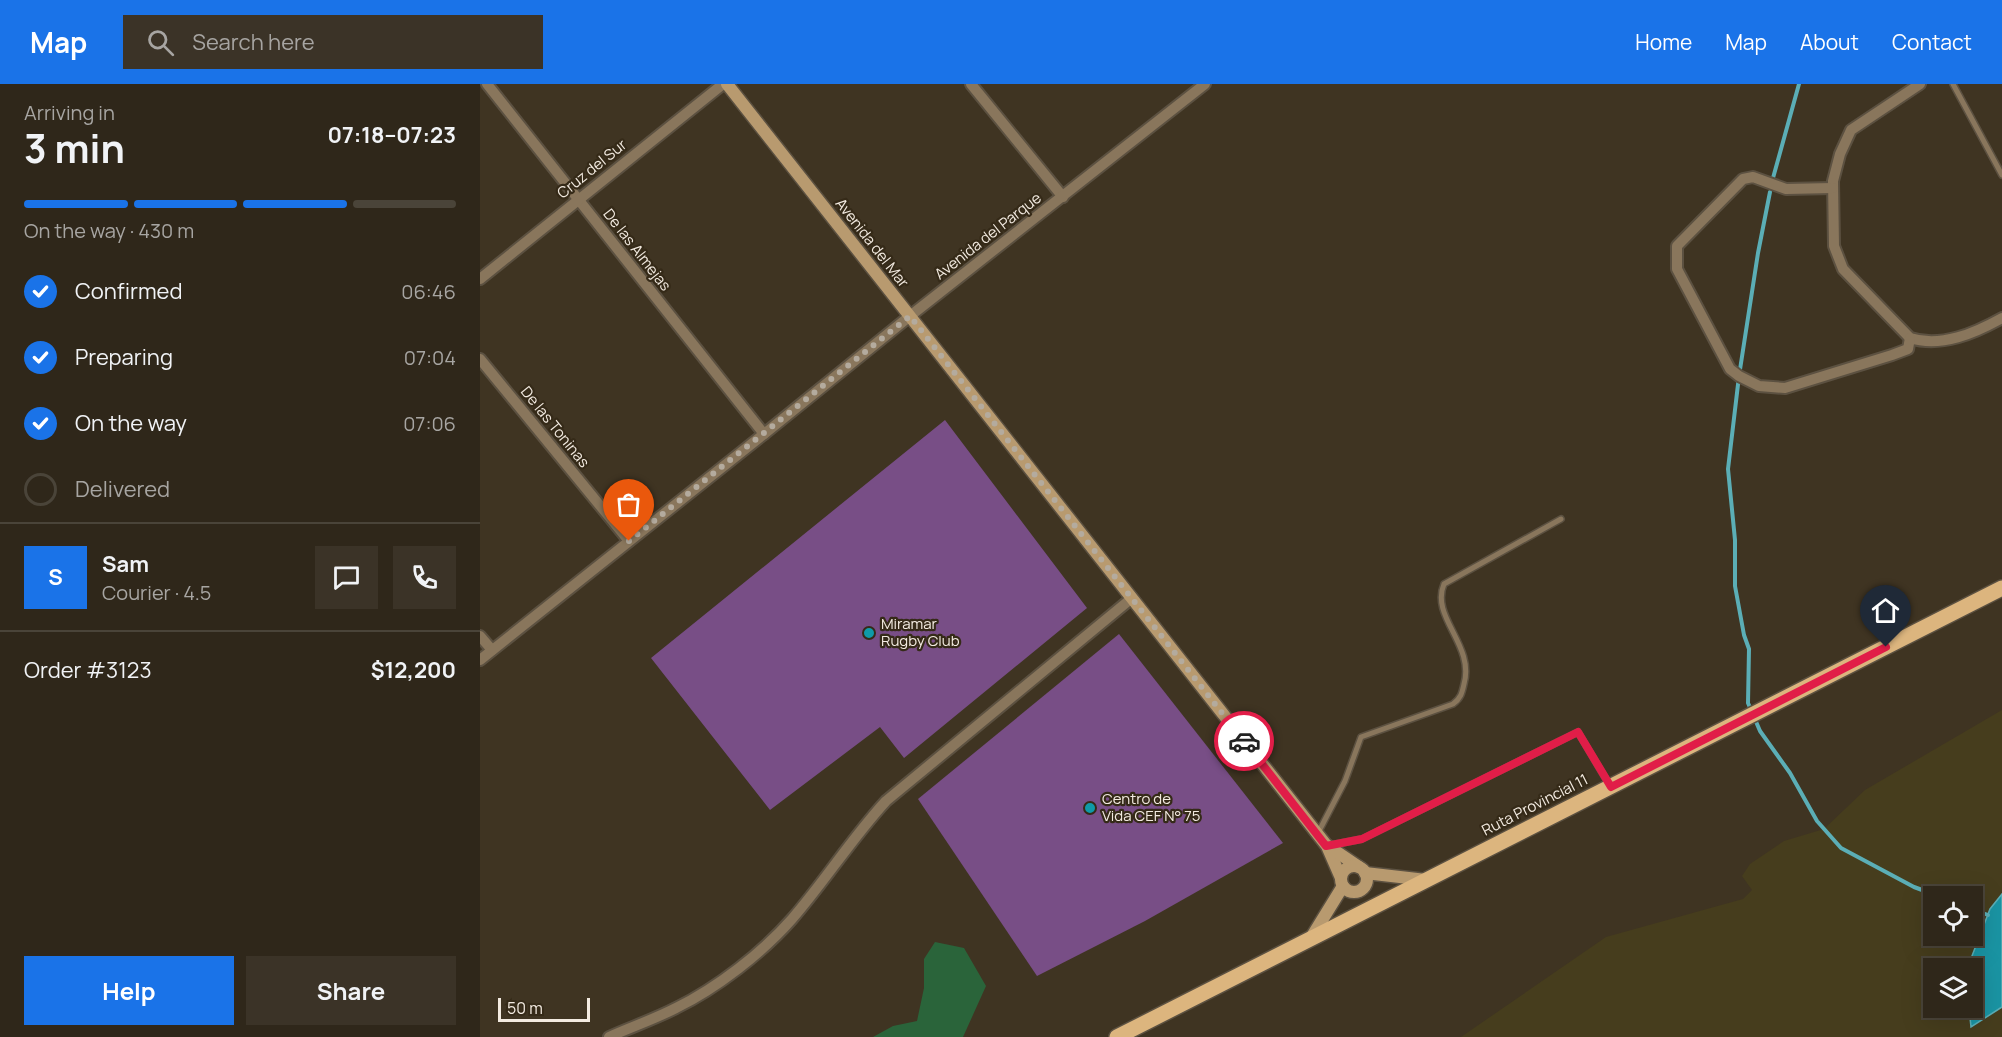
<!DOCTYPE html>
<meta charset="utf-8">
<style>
:root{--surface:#2f271a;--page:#3b3327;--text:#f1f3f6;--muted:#a7a5a2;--line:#4a4439;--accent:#1a73e8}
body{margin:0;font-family:Manrope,sans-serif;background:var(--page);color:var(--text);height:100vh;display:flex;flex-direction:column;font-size:22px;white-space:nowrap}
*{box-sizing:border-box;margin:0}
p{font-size:20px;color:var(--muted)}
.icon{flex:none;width:33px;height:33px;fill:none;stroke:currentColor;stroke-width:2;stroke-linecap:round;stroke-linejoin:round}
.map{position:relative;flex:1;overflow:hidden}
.sheet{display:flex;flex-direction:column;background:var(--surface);width:480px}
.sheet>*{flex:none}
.tools{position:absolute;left:1443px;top:802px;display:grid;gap:12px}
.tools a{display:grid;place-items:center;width:60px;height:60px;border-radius:0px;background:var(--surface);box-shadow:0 6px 24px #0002,0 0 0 2px var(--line);font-size:30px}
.scale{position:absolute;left:18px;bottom:15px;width:92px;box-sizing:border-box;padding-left:6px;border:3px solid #f3ebe1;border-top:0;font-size:16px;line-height:21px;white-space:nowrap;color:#f3ebe1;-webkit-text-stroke:4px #352a18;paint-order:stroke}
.pin{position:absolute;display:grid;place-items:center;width:51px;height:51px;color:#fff;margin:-62px -26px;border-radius:50% 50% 50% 0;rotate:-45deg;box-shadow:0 0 6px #0007}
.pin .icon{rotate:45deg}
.courier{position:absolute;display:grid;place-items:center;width:60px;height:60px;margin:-30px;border:4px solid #e11d48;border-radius:50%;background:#fff;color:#222;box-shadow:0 2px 8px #0007}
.head em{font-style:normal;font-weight:700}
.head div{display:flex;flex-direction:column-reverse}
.head{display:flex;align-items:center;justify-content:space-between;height:102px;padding:0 24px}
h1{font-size:39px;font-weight:700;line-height:45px}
.bar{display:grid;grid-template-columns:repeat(4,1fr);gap:9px 6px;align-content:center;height:72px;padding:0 24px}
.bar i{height:8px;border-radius:4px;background:var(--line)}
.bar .current{background:var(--accent)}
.bar p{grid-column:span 4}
.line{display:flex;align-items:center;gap:15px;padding:0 24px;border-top:2px solid var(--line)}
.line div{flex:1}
.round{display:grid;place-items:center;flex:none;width:63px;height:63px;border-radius:0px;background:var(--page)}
ol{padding:0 24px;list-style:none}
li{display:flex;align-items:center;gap:18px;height:66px}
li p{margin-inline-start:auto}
li .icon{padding:6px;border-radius:50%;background:var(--accent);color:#fff;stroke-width:4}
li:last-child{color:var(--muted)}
li i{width:33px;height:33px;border:3px solid var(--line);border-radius:50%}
.cta{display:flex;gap:12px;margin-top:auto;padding:12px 24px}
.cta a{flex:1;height:69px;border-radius:0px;background:var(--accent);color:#fff;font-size:24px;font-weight:700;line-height:69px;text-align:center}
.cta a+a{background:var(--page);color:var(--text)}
header{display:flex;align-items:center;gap:36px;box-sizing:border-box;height:84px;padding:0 30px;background:var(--accent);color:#fff}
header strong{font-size:28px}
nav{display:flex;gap:33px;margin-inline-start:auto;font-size:21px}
.search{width:420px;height:54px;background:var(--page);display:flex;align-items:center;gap:15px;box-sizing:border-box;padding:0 21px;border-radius:0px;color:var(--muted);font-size:22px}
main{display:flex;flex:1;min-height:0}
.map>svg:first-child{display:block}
.green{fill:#2a643a}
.sand{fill:#463d1d;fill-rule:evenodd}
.water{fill:#1a94a3;stroke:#5baeb6;stroke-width:1.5}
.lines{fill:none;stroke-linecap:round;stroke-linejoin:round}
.stream{stroke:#5baeb6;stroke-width:4}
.building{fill:#784e86}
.lane-casing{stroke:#5c5141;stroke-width:8}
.street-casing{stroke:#5c5141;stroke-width:14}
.secondary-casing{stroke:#5c5141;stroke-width:15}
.primary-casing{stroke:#5c5141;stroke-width:18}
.lane{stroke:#89765c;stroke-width:5}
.street{stroke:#89765c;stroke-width:10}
.secondary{stroke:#b89a6f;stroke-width:12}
.primary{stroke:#dcb57e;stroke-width:15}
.done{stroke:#b4ab9e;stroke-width:6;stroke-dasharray:0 10.8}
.route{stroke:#e11d48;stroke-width:8}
.culture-dot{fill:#0f9aa8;stroke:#352a18;stroke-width:2}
.labels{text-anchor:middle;stroke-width:4.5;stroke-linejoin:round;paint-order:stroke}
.street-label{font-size:15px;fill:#f3ebe1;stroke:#352a18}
.poi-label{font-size:15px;fill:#f3ebe1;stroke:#352a18;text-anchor:start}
</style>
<header>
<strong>Map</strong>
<div class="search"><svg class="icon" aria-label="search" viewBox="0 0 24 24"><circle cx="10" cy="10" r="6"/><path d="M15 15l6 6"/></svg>Search here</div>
<nav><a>Home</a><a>Map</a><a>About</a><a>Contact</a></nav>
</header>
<main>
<section class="sheet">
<div class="head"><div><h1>3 min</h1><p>Arriving in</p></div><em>07:18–07:23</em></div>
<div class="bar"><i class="current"></i><i class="current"></i><i class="current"></i><i></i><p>On the way · 430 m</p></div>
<ol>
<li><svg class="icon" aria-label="check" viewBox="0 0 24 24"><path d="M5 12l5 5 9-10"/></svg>Confirmed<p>06:46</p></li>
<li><svg class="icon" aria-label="check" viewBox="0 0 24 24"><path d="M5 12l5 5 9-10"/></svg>Preparing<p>07:04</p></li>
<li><svg class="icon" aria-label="check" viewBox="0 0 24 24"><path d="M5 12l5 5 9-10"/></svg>On the way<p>07:06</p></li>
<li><i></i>Delivered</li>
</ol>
<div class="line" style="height:108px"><b class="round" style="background:var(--accent);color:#fff">S</b><div><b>Sam</b><p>Courier · 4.5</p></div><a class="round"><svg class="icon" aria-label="chat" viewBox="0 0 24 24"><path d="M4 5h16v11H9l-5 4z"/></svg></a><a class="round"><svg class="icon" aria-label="phone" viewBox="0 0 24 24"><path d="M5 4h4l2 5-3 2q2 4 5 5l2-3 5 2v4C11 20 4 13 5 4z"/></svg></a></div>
<div class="line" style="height:78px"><div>Order #3123</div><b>$12,200</b></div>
<div class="cta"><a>Help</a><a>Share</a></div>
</section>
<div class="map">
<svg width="1522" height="953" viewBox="0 0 1522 953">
<rect width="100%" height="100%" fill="#3f3422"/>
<!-- green -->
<path class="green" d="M455 858 484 864 506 902 483 953H393L413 942 437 937 444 904V875Z"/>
<!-- sand -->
<path class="sand" d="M1522 626V810L1510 825 1487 885H1454V924H1489L1492 943 1522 923V953H981L1126 853 1263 815 1272 806 1262 792 1270 780 1304 757 1344 745 1385 706ZM1454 813H1492V852H1454Z"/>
<!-- water -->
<path class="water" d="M1522 810V923L1491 943 1489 924H1492V885H1487L1510 825Z"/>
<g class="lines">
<!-- stream -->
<g class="stream">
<path d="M1293 94 1319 0"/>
<path d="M1271 626 1268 619 1269 565 1264 551 1255 502V456L1248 385 1259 292 1278 169 1290 108"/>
<path d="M1274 633 1280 647 1310 689 1337 737 1361 764 1434 803 1461 813"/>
<path d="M1492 825 1508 831"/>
</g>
</g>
<!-- building -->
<g class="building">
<path d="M465 336 607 524 424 674 400 643 290 726 171 574Z"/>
<path d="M639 550 803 759 665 837 557 892 438 715Z"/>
</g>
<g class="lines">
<!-- lane casing -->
<g class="lane-casing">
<g id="lane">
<path d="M1473 0 1522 91"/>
<path d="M838 749 865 697 881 653 973 620C981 614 982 609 984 600 995 561 950 533 964 500L1081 435"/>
<path d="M851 761 882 755 1098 648 1130 702"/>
</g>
</g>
<!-- street casing -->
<g class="street-casing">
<g id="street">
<path d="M7 0 284 350"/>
<path d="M491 0 583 113"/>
<path d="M1440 0 1371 46 1360 70 1353 97 1354 162 1363 185 1430 254C1461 264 1495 249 1522 234"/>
<path d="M1353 104 1306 105 1273 93 1263 95 1197 162V185L1250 285 1259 292 1279 302 1305 304 1412 271 1428 265 1430 254"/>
<path d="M0 195 243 0"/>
<path d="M0 275 149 457"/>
<path d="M0 552 12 566"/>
<path d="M0 576 284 350 430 232 725 0"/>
<path d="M129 953C151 943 175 935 196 924 237 904 282 869 312 835 345 797 372 754 406 717L652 514"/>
</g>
</g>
<!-- secondary casing -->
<g class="secondary-casing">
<g id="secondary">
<path d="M247 0 847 762 861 794"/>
<path d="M848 762 879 783"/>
<circle cx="874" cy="795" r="13"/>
<path d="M885 789 946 796"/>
<path d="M831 854 863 802"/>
</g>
</g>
<!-- primary casing -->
<g class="primary-casing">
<path id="primary" d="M637 953 1522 504"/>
</g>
<!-- lane -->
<use href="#lane" class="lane"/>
<!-- street -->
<use href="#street" class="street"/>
<!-- secondary -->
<use href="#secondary" class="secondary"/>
<!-- primary -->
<use href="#primary" class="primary"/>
</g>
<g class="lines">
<!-- done -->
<path class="done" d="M149 457 430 232 764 657"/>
<!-- route -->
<path class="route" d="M764 657 846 762 882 755 1098 648 1131 703 1406 563"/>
</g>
<!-- markers -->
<g class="culture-dot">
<circle cx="389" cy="549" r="6"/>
<circle cx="610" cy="724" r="6"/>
</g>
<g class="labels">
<!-- street labels -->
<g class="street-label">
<text transform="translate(112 85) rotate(-39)" y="5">Cruz del Sur</text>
<text transform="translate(508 152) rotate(-38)" y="5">Avenida del Parque</text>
<text transform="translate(392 159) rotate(52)" y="5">Avenida del Mar</text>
<text transform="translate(157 166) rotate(52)" y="5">De las Almejas</text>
<text transform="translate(75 343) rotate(51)" y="5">De las Toninas</text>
<text transform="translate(1055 721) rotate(-27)" y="5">Ruta Provincial 11</text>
</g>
<!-- poi labels -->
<g class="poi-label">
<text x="401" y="545">Miramar<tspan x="401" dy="17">Rugby Club</tspan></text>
<text x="622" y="720">Centro de<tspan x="622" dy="17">Vida CEF N° 75</tspan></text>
</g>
</g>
</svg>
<div class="tools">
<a><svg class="icon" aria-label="locate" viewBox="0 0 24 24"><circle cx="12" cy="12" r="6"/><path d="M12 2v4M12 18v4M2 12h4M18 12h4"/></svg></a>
<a><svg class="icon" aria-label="layers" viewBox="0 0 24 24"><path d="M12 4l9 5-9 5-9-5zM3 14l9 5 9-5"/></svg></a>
</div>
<div class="scale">50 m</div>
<div class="pin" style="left:149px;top:457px;background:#ea580c"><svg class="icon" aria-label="bag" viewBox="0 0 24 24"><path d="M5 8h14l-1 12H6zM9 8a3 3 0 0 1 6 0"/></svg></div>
<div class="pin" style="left:1406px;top:563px;background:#1f2937"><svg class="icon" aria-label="home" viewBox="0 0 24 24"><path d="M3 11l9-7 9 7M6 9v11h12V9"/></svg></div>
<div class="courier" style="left:764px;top:657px"><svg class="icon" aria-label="car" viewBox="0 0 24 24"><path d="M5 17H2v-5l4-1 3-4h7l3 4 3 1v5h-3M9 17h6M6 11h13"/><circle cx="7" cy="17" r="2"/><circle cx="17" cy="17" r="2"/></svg></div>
</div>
</main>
